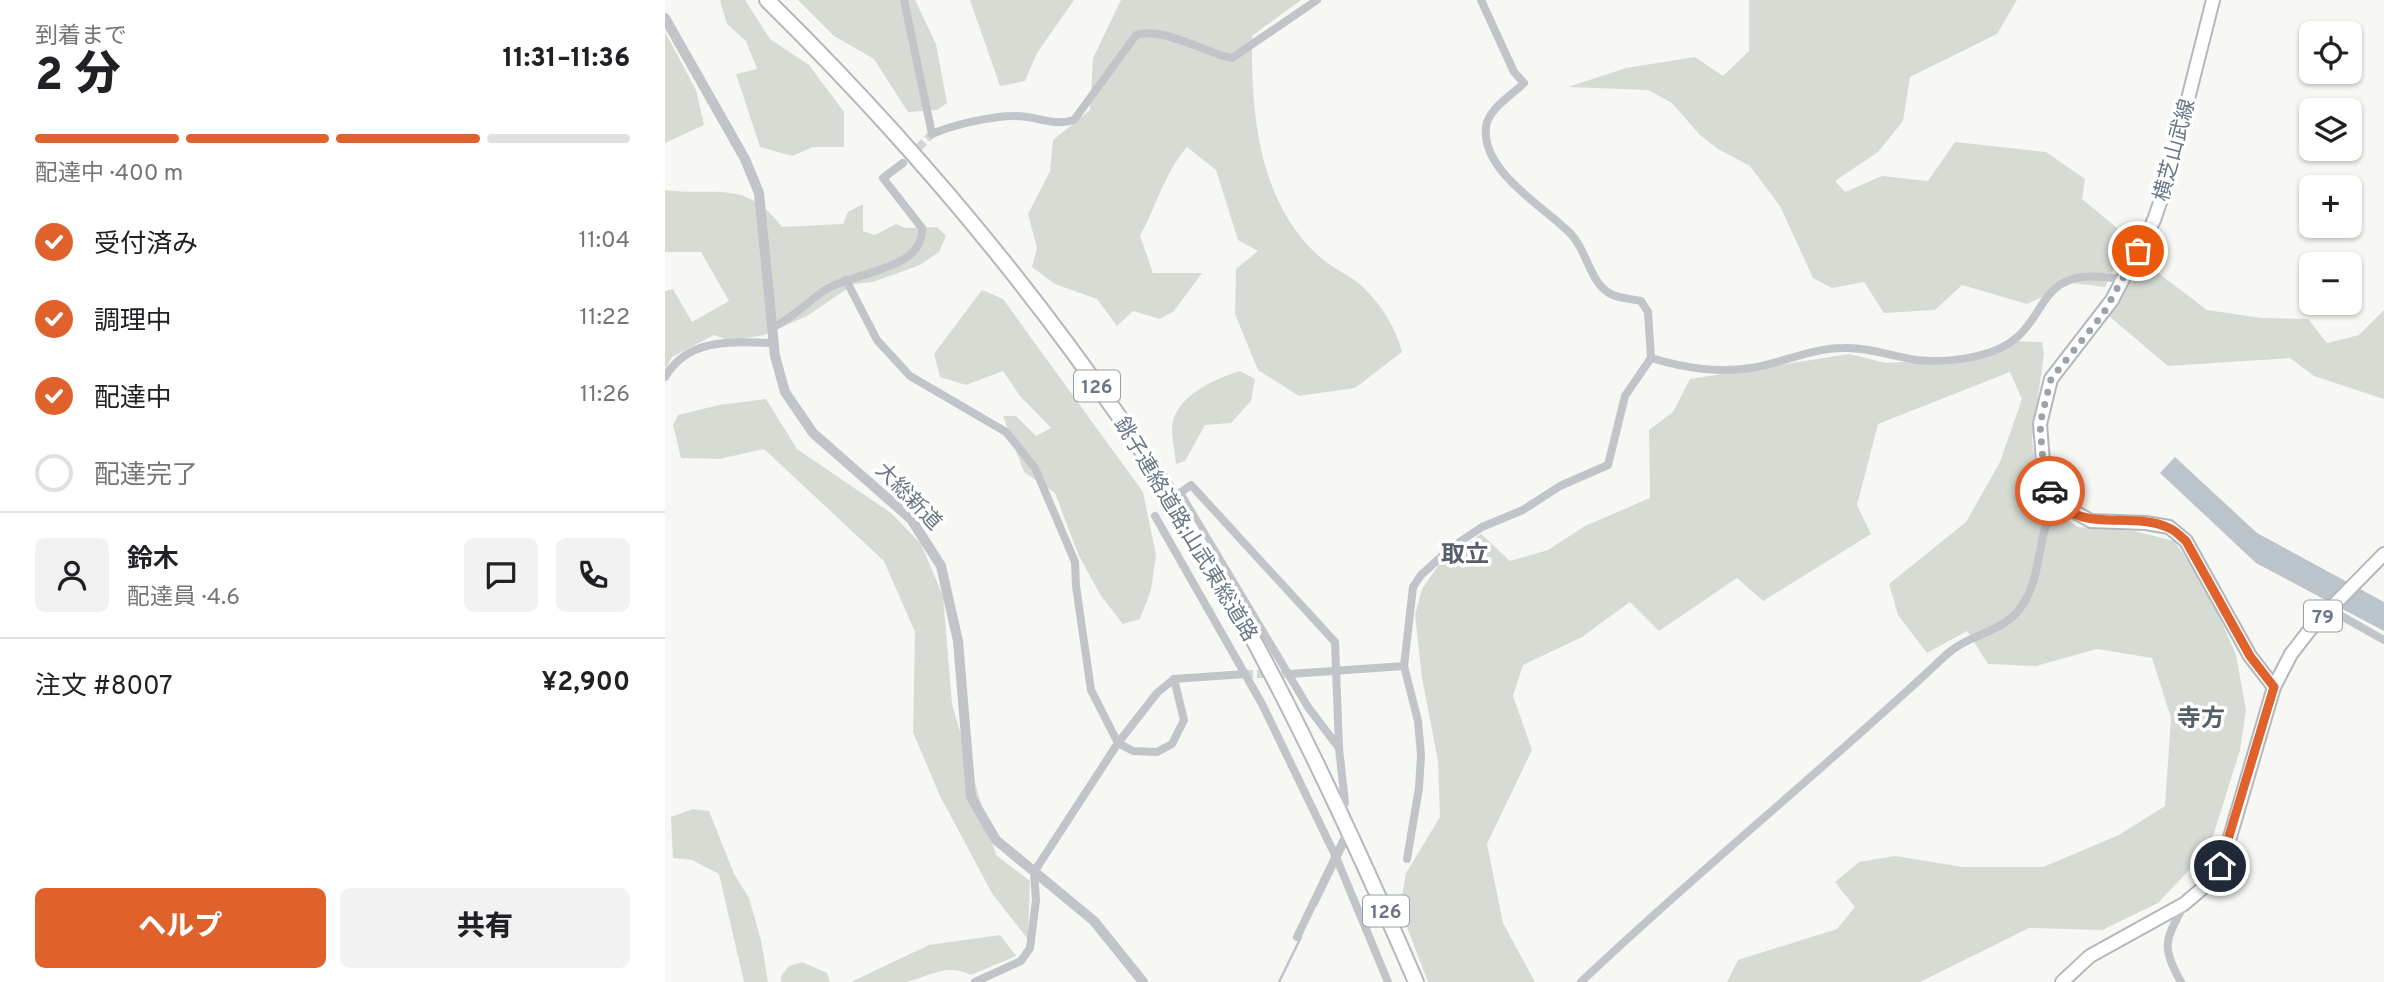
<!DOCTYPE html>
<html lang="ja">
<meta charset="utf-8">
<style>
:root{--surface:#fff;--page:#f2f2f2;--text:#202124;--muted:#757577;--line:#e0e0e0;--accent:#df612c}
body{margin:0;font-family:Overpass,"Noto Sans JP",sans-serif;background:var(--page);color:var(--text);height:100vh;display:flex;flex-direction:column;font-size:26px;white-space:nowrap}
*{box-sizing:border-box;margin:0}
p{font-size:23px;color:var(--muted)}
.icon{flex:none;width:38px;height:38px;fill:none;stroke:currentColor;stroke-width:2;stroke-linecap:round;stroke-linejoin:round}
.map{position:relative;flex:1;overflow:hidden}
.side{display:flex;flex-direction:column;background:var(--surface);width:665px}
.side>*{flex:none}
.tools{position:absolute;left:1634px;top:21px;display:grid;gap:14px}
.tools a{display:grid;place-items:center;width:63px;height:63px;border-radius:10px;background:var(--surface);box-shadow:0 2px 5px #0004;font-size:35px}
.pin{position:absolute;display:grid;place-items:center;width:60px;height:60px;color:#fff;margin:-30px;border:4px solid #fff;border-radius:50%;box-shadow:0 2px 7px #0007}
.courier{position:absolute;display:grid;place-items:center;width:70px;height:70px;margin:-35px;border:5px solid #df612c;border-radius:50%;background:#fff;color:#222;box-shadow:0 2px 9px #0007}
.summary em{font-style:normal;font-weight:800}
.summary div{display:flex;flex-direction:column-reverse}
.summary{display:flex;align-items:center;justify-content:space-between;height:119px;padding:0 35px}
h1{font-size:46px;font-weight:800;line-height:52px}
.bar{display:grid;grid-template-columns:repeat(4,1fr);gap:10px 7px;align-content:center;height:84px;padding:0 35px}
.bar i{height:9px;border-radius:5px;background:var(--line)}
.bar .selected{background:var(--accent)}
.bar p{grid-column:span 4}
.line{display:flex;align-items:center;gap:18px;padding:0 35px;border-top:2px solid var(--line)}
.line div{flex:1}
.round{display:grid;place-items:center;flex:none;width:74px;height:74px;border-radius:10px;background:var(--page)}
ol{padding:0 35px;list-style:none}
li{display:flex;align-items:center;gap:21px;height:77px}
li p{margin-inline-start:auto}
li .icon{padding:7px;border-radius:50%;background:var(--accent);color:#fff;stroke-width:4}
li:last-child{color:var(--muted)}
li i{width:38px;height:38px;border:4px solid var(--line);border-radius:50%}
.button{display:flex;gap:14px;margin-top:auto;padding:14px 35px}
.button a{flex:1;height:80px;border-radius:10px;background:var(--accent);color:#fff;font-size:28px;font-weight:800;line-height:80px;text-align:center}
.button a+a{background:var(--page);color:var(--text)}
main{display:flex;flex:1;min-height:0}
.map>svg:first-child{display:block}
.green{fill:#d6dcd4}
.water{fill:#bbc4ca}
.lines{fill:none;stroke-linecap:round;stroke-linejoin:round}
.stream{stroke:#bbc4ca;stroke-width:2.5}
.minor-tunnel{stroke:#d3d7d8;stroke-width:8;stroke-dasharray:8 4;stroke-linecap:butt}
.secondary-casing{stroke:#b3b8bd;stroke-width:16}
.primary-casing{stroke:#b4b8bc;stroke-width:16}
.motorway-casing{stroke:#b4b7bb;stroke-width:18}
.minor{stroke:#c1c4c8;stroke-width:8}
.tertiary{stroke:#c1c4c8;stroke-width:10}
.secondary{stroke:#fff;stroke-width:12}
.primary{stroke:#fff;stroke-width:12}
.motorway{stroke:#fff;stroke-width:14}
.done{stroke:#99a3ac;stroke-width:7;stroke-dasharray:0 12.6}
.route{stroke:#df612c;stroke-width:9}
.labels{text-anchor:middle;stroke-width:7;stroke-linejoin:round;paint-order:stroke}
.shield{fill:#fff;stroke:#959faa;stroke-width:2}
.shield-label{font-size:19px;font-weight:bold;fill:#677685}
.street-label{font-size:21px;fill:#677685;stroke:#fff}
.quarter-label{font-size:24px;font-weight:bold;fill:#555f6a;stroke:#fff}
</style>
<main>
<section class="side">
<div class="summary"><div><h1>2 分</h1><p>到着まで</p></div><em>11:31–11:36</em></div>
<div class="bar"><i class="selected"></i><i class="selected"></i><i class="selected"></i><i></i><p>配達中 · 400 m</p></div>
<ol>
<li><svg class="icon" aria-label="check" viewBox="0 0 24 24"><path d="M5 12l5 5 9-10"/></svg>受付済み<p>11:04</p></li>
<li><svg class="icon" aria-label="check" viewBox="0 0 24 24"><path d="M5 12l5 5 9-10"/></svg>調理中<p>11:22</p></li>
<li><svg class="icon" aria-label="check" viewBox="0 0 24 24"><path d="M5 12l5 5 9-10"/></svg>配達中<p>11:26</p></li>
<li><i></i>配達完了</li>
</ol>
<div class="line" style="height:126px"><a class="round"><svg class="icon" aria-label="person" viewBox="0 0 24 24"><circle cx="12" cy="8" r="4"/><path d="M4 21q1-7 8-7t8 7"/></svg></a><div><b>鈴木</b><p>配達員 · 4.6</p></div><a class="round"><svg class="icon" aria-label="chat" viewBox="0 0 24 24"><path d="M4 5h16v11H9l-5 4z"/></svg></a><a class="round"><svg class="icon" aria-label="phone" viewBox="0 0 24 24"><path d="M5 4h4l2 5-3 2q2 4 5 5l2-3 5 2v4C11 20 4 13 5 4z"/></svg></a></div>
<div class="line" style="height:91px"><div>注文 #8007</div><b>¥2,900</b></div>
<div class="button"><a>ヘルプ</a><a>共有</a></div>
</section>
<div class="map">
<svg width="1719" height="982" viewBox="0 0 1719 982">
<rect width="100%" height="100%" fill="#f7f7f4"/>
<!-- green -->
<g class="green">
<path d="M55 0H80L105 39 144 65 179 112V147H148L127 156 95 147 71 74 92 69 81 41 62 24Z"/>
<path d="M133 0H250L271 44 282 103 272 110 243 112 209 59 169 36Z"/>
<path d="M305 0H409L372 53 360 81 335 86Z"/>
<path d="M456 0H636L587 36C586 113 593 203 656 258 669 269 687 276 699 288 717 306 731 328 737 352L690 388 634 396 593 370 570 314 571 269 593 251 573 240 551 170 522 147C499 174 492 205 475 236L488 273H537L509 311 495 319 468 311 452 326 432 299 390 284 367 267 372 248 363 214 385 171 388 140 425 110 428 58Z"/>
<path d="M1084 0H1352L1332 34 1245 77 1238 121 1213 152 1170 181 1180 192 1217 176 1263 181 1290 142 1381 152 1420 179 1417 199 1464 238 1440 287 1408 283 1362 304 1297 285 1270 310 1219 313 1199 282 1167 288 1148 278 1115 206 1085 166 1053 149 1034 134 1007 103 983 90 903 87 961 68 1030 57 1058 76 1084 51Z"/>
<path d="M0 32 31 90 39 125 0 143Z"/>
<path d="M0 190C51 197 80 178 117 227L178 224 183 212 198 204V231L210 235 231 224 241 228 272 227 281 236 274 252 255 265 208 282 189 284 142 316 99 335 65 341 49 335 7 357 0 370V291L8 289 27 322 64 301 36 252H0Z"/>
<path d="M1476 266H1484L1542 310 1596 318 1643 319 1662 343 1694 335 1719 310V399L1649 376 1625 358 1503 366 1444 316Z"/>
<path d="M317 290 338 299 478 492 491 555 486 590 475 619 458 624 436 596 413 554 390 493 359 472 338 416H351L371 436 386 428 355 396 338 371 301 385 275 377 269 354Z"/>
<path d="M1350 341 1377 342 1379 354 1367 440 1375 501 1413 527 1469 531 1509 541 1541 586 1571 655 1581 710 1575 750 1544 849 1493 903 1437 930 1364 928 1255 982H1062L1073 960 1172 929 1190 907 1170 882 1194 862 1230 856 1298 867H1378L1454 835 1500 806 1506 718 1487 658 1432 649 1371 666 1323 664 1302 631 1262 653 1233 615 1224 584 1301 522 1335 462 1357 399 1345 372 1213 424 1192 505 1206 534 1098 601 1072 578 994 631 965 602 917 637 858 665 848 696 867 750 822 844 838 923 870 982H763L735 909 741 873 775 817 773 761 757 678 750 615 757 589 775 563 816 534 845 561 883 550 920 526 985 498 984 430 1008 412 1025 379 1184 354 1221 363 1291 359Z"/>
<path d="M575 371 590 379 586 401 566 423 540 425 520 461 511 464C510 451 505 433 508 421 515 394 552 378 575 371Z"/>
<path d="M101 399 132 449 226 513 256 544 278 596 287 704 331 855 365 881 363 939 328 895 275 796 248 732 250 632 219 561 99 449 54 459 16 458 8 425 13 415 54 405Z"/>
<path d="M28 809 44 811 69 874 84 898 96 940 103 982H79L54 874 27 860 8 858 6 817Z"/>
<path d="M335 935 351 956 306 975C282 963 265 976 242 982 225 982 203 982 186 982L264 945Z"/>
<path d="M137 962 162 973 165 982H116V976L124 966Z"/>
</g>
<!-- water -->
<path class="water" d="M1510 457 1592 533 1719 602V631L1591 563 1495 473Z"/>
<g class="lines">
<!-- stream -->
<g class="stream">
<path d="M674 858 682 842"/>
<path d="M651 905 671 864"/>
<path d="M614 982 636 937"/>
</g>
<!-- minor-tunnel -->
<g class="minor-tunnel">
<path d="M245 156 267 134"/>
<path d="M580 674H625"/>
</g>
<!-- secondary casing -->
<g class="secondary-casing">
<path id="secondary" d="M1548 0 1502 182 1489 220 1447 300 1386 379 1375 424 1379 474 1392 502 1426 521 1481 523 1504 527 1521 541 1585 656 1609 687"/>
</g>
<!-- primary casing -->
<g class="primary-casing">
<path id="primary" d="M1397 982 1425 956 1519 904 1546 881 1565 837 1609 687 1626 654 1647 627 1719 554"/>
</g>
<!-- motorway casing -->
<g class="motorway-casing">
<path id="motorway" d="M102 0C233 129 351 267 455 418 575 594 667 788 751 982"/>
</g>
<!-- minor -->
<g class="minor">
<path d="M239 0 267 134C287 125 327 116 349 116 370 115 387 127 409 120L471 35C497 26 538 52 567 58L652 0"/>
<path d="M181 280 212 340 245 376 341 432 370 468 410 562 411 586 426 690 453 743 468 751 492 752 507 744 519 720 509 679"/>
<path d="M107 328C128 318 142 302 160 290 189 271 259 271 257 228L218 178 238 163"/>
<path d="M986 358C1020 368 1050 373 1086 368 1118 363 1146 348 1179 348 1204 347 1228 357 1252 360 1272 362 1297 360 1316 355 1395 336 1356 259 1458 280"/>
<path d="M0 377C24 337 67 342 109 343"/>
<path d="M490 516 597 704 671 857 723 982"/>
<path d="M1664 609 1719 640"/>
<path d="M625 674 739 666"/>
<path d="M674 748 643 707 515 493 526 485 670 642 674 748 680 803"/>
<path d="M742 859 754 788 756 755 753 721 739 666 748 587 756 575 787 547 817 527 858 510 895 486 943 465 960 396 986 358 983 312 976 301C966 299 952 298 944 293 924 280 922 251 906 234 880 207 816 172 821 127 823 109 847 95 859 83L849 72 816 0"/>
<path d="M632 937 679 839"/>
<path d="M310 982 356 961 365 948 371 900 369 872 453 743 492 693 509 679 580 674"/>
<path d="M916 982C1035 869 1162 767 1281 655 1302 635 1335 633 1353 611 1380 578 1369 535 1392 502"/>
<path d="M1516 982C1495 945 1501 940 1519 905"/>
</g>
<!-- tertiary -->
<path class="tertiary" d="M0 18 80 159 94 193 110 356 120 392 148 433 246 519 276 566 293 641 306 797 331 840 429 921 478 982"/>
<!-- secondary -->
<use href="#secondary" class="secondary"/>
<!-- primary -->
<use href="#primary" class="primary"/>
<!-- motorway -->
<use href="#motorway" class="motorway"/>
</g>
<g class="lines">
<!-- done -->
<path class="done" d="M1385 491 1379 474 1375 424 1386 379 1438 314 1473 251"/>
<!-- route -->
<path class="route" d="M1385 491C1412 538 1464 509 1504 528 1510 530 1516 537 1521 541L1585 656 1609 687 1555 866"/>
</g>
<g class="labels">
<!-- shield labels -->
<g class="shield">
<rect x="409" y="370.5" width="46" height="31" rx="5"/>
<rect x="1639" y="600.5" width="38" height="31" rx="5"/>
<rect x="698" y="895.5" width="46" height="31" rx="5"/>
</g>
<g class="shield-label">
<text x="432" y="393">126</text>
<text x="1658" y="623">79</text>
<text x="721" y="918">126</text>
</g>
<!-- street labels -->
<g class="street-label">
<text transform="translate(1509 150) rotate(-75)" y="7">横芝山武線</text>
<text transform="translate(244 496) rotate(46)" y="7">大総新道</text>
<text transform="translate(521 529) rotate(59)" y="7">銚子連絡道路;山武東総道路</text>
</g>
<!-- quarter labels -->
<g class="quarter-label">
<text x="800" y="562">取立</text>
<text x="1536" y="726">寺方</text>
</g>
</g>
</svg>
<div class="tools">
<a><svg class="icon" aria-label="locate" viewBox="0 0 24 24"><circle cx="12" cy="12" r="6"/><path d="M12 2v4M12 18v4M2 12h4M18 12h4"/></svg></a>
<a><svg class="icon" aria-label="layers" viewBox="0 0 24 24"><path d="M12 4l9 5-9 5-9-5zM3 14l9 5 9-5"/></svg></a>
<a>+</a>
<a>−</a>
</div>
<div class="pin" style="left:1473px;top:251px;background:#ea580c"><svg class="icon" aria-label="bag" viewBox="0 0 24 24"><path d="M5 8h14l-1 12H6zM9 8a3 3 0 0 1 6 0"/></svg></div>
<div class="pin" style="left:1555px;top:866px;background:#1f2937"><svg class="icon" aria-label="home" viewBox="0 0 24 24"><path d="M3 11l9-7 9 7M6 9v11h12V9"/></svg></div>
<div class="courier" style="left:1385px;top:491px"><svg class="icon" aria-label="car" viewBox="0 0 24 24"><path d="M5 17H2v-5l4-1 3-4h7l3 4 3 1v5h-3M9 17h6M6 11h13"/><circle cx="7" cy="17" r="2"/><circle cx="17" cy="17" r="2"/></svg></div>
</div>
</main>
